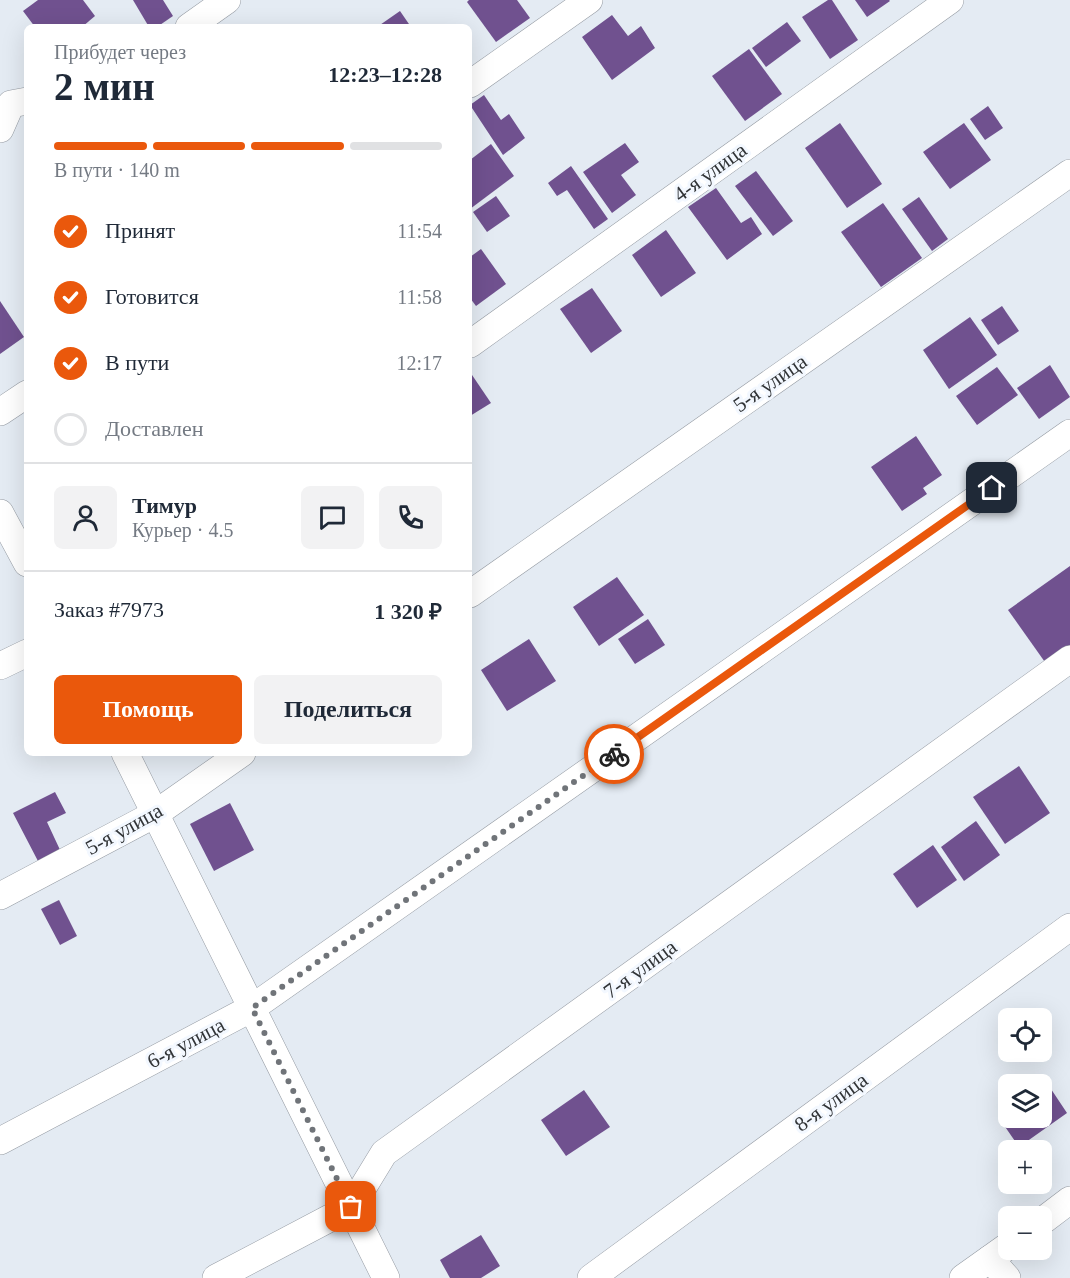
<!DOCTYPE html>
<html lang="ru">
<meta charset="utf-8">
<style>
:root{--surface:#fff;--page:#f2f2f3;--text:#1f2937;--muted:#747a83;--line:#e0e1e3;--accent:#ea580c}
body{margin:0;font-family:Georgia,serif;background:var(--page);color:var(--text);height:100vh;display:flex;flex-direction:column;font-size:22px;white-space:nowrap}
*{box-sizing:border-box;margin:0}
p{font-size:20px;color:var(--muted)}
.icon{flex:none;width:33px;height:33px;fill:none;stroke:currentColor;stroke-width:2;stroke-linecap:round;stroke-linejoin:round}
.map{position:relative;flex:1;overflow:hidden}
.side{position:absolute;left:24px;top:24px;width:448px;height:732px;display:flex;flex-direction:column;background:var(--surface);border-radius:9px;box-shadow:0 6px 24px #0002}
.side>*{flex:none}
.controls{position:absolute;left:998px;top:1008px;display:grid;gap:12px}
.controls a{display:grid;place-items:center;width:54px;height:54px;border-radius:9px;background:var(--surface);box-shadow:0 6px 24px #0002;font-size:30px}
.pin{position:absolute;display:grid;place-items:center;width:51px;height:51px;color:#fff;margin:-26px;border-radius:12px;box-shadow:0 3px 9px #0006}
.courier{position:absolute;display:grid;place-items:center;width:60px;height:60px;margin:-30px;border:4px solid #ea580c;border-radius:50%;background:#fff;color:#222;box-shadow:0 2px 8px #0007}
.head em{font-style:normal;font-weight:800}
.head div{display:flex;flex-direction:column-reverse}
.head{display:flex;align-items:center;justify-content:space-between;height:102px;padding:0 30px}
h1{font-size:39px;font-weight:800;line-height:45px}
.bar{display:grid;grid-template-columns:repeat(4,1fr);gap:9px 6px;align-content:center;height:72px;padding:0 30px}
.bar i{height:8px;border-radius:4px;background:var(--line)}
.bar .current{background:var(--accent)}
.bar p{grid-column:span 4}
.line{display:flex;align-items:center;gap:15px;padding:0 30px;border-top:2px solid var(--line)}
.line div{flex:1}
.round{display:grid;place-items:center;flex:none;width:63px;height:63px;border-radius:9px;background:var(--page)}
ol{padding:0 30px;list-style:none}
li{display:flex;align-items:center;gap:18px;height:66px}
li p{margin-inline-start:auto}
li .icon{padding:6px;border-radius:50%;background:var(--accent);color:#fff;stroke-width:4}
li:last-child{color:var(--muted)}
li i{width:33px;height:33px;border:3px solid var(--line);border-radius:50%}
.cta{display:flex;gap:12px;margin-top:auto;padding:12px 30px}
.cta a{flex:1;height:69px;border-radius:9px;background:var(--accent);color:#fff;font-size:24px;font-weight:800;line-height:69px;text-align:center}
.cta a+a{background:var(--page);color:var(--text)}
.map>svg:first-child{display:block}
.building{fill:#70518f}
.lines{fill:none;stroke-linecap:round;stroke-linejoin:round}
.street-casing{stroke:#959ba3;stroke-width:28}
.street{stroke:#fff;stroke-width:27}
.done{stroke:#707479;stroke-width:6;stroke-dasharray:0 10.8}
.route{stroke:#ea580c;stroke-width:8}
.labels{text-anchor:middle;stroke-width:6;stroke-linejoin:round;paint-order:stroke}
.street-label{font-size:21px;fill:#313437;stroke:#f3f8ff}
</style>
<div class="map">
<svg width="1070" height="1278" viewBox="0 0 1070 1278">
<rect width="100%" height="100%" fill="#e4ebf3"/>
<!-- building -->
<g class="building">
<path d="M38 0H83L95 16 82 27H35L23 11Z"/>
<path d="M133 0H163L173 16 157 27H149Z"/>
<path d="M469 0H517L530 18 496 42 467 2Z"/>
<path d="M828 0H832L858 40 830 59 802 17Z"/>
<path d="M855 0H889L890 1 867 17Z"/>
<path d="M400 11 411 27H377Z"/>
<path d="M612 15 628 36 641 26 655 48 612 80 582 37Z"/>
<path d="M787 22 801 41 766 67 752 48Z"/>
<path d="M749 49 782 94 745 121 712 76Z"/>
<path d="M484 95 501 120 509 114 525 138 503 155 470 105Z"/>
<path d="M988 106 1003 128 985 140 970 119Z"/>
<path d="M840 123 882 184 847 208 805 148Z"/>
<path d="M964 123 991 160 950 189 923 152Z"/>
<path d="M625 143 639 162 621 175 636 195 612 213 583 172Z"/>
<path d="M491 144 514 176 470 209V160Z"/>
<path d="M571 166 608 219 594 229 567 190 557 196 548 183Z"/>
<path d="M756 171 793 221 773 236 735 186Z"/>
<path d="M716 188 741 223 751 217 762 234 727 260 688 207Z"/>
<path d="M496 196 510 216 487 232 473 212Z"/>
<path d="M919 197 948 239 932 251 902 209Z"/>
<path d="M883 203 922 258 881 287 841 232Z"/>
<path d="M666 230 696 273 661 297 632 255Z"/>
<path d="M481 249 506 284 476 306 470 298V257Z"/>
<path d="M592 288 622 331 591 353 560 309Z"/>
<path d="M0 301 24 337 0 354Z"/>
<path d="M1002 306 1019 331 998 345 981 320Z"/>
<path d="M970 317 997 355 949 389 923 350Z"/>
<path d="M1050 365 1070 397 1039 419 1017 388Z"/>
<path d="M997 367 1018 395 977 425 956 396Z"/>
<path d="M470 372 491 403 470 416Z"/>
<path d="M916 436 942 475 923 488 927 494 902 511 871 467Z"/>
<path d="M1070 566V648L1047 665 1008 610Z"/>
<path d="M617 577 644 615 599 646 573 607Z"/>
<path d="M648 619 665 645 635 664 618 639Z"/>
<path d="M529 639 556 681 507 711 481 670Z"/>
<path d="M1019 766 1050 813 1005 844 973 797Z"/>
<path d="M55 792 66 813 47 822 61 852 39 863 13 813Z"/>
<path d="M230 803 254 850 214 871 190 824Z"/>
<path d="M976 821 1000 855 964 881 941 847Z"/>
<path d="M933 845 957 880 917 908 893 874Z"/>
<path d="M59 900 77 936 60 945 41 909Z"/>
<path d="M1047 1083 1067 1113 1019 1147 999 1118 1008 1111V1118H1041V1087Z"/>
<path d="M584 1090 610 1127 566 1156 541 1120Z"/>
<path d="M481 1235 500 1266 481 1278H450L440 1260Z"/>
</g>
<g class="lines">
<!-- street casing -->
<g class="street-casing">
<g id="street">
<path d="M189 27 227 0"/>
<path d="M470 84 589 0"/>
<path d="M0 129 11 104 27 101"/>
<path d="M470 344 950 0"/>
<path d="M0 412 27 394"/>
<path d="M0 513 27 563"/>
<path d="M470 594 1070 173"/>
<path d="M0 666 27 653"/>
<path d="M125 753 386 1278"/>
<path d="M0 896 155 814 242 753"/>
<path d="M0 1141 252 1008 1070 433"/>
<path d="M1041 1222 1070 1200"/>
<path d="M990 1259 1007 1278"/>
<path d="M216 1278 351 1207 384 1153 1070 659"/>
<path d="M591 1278 1070 927"/>
<path d="M963 1278 1008 1246"/>
</g>
</g>
<!-- street -->
<use href="#street" class="street"/>
</g>
<g class="lines">
<!-- done -->
<path class="done" d="M351 1207 252 1008 614 754"/>
<!-- route -->
<path class="route" d="M614 754 992 488"/>
</g>
<g class="labels">
<!-- street labels -->
<g class="street-label">
<text transform="translate(710 172) rotate(-36)" y="7">4-я улица</text>
<text transform="translate(770 383) rotate(-35)" y="7">5-я улица</text>
<text transform="translate(124 829) rotate(-29)" y="7">5-я улица</text>
<text transform="translate(640 969) rotate(-36)" y="7">7-я улица</text>
<text transform="translate(186 1043) rotate(-28)" y="7">6-я улица</text>
<text transform="translate(831 1102) rotate(-36)" y="7">8-я улица</text>
</g>
</g>
</svg>
<div class="controls">
<a><svg class="icon" aria-label="locate" viewBox="0 0 24 24"><circle cx="12" cy="12" r="6"/><path d="M12 2v4M12 18v4M2 12h4M18 12h4"/></svg></a>
<a><svg class="icon" aria-label="layers" viewBox="0 0 24 24"><path d="M12 4l9 5-9 5-9-5zM3 14l9 5 9-5"/></svg></a>
<a>+</a>
<a>−</a>
</div>
<div class="pin" style="left:351px;top:1207px;background:#ea580c"><svg class="icon" aria-label="bag" viewBox="0 0 24 24"><path d="M5 8h14l-1 12H6zM9 8a3 3 0 0 1 6 0"/></svg></div>
<div class="pin" style="left:992px;top:488px;background:#1f2937"><svg class="icon" aria-label="home" viewBox="0 0 24 24"><path d="M3 11l9-7 9 7M6 9v11h12V9"/></svg></div>
<div class="courier" style="left:614px;top:754px"><svg class="icon" aria-label="bike" viewBox="0 0 24 24"><circle cx="6" cy="16" r="4"/><circle cx="18" cy="16" r="4"/><path d="M6 16l4-8h5l3 8M10 8l3 8H6M13 5h3"/></svg></div>
<section class="side">
<div class="head"><div><h1>2 мин</h1><p>Прибудет через</p></div><em>12:23–12:28</em></div>
<div class="bar"><i class="current"></i><i class="current"></i><i class="current"></i><i></i><p>В пути · 140 m</p></div>
<ol>
<li><svg class="icon" aria-label="check" viewBox="0 0 24 24"><path d="M5 12l5 5 9-10"/></svg>Принят<p>11:54</p></li>
<li><svg class="icon" aria-label="check" viewBox="0 0 24 24"><path d="M5 12l5 5 9-10"/></svg>Готовится<p>11:58</p></li>
<li><svg class="icon" aria-label="check" viewBox="0 0 24 24"><path d="M5 12l5 5 9-10"/></svg>В пути<p>12:17</p></li>
<li><i></i>Доставлен</li>
</ol>
<div class="line" style="height:108px"><a class="round"><svg class="icon" aria-label="person" viewBox="0 0 24 24"><circle cx="12" cy="8" r="4"/><path d="M4 21q1-7 8-7t8 7"/></svg></a><div><b>Тимур</b><p>Курьер · 4.5</p></div><a class="round"><svg class="icon" aria-label="chat" viewBox="0 0 24 24"><path d="M4 5h16v11H9l-5 4z"/></svg></a><a class="round"><svg class="icon" aria-label="phone" viewBox="0 0 24 24"><path d="M5 4h4l2 5-3 2q2 4 5 5l2-3 5 2v4C11 20 4 13 5 4z"/></svg></a></div>
<div class="line" style="height:78px"><div>Заказ #7973</div><b>1 320 ₽</b></div>
<div class="cta"><a>Помощь</a><a>Поделиться</a></div>
</section>
</div>
